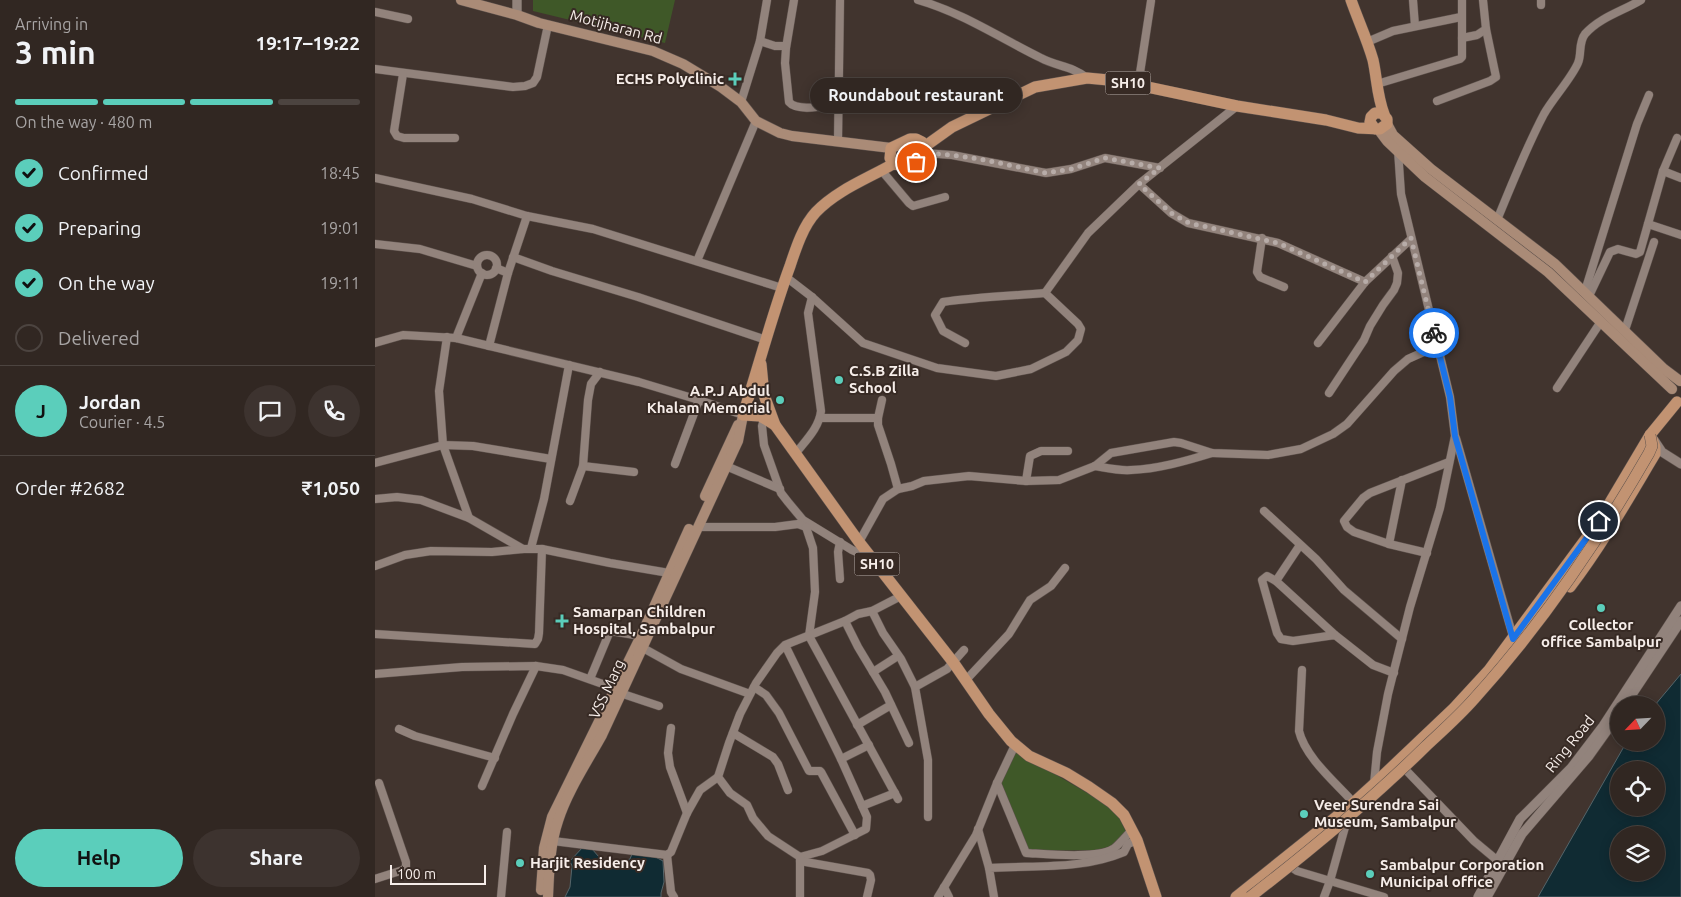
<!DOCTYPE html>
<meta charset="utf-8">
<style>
:root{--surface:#312722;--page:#3d332f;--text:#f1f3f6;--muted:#a8a5a5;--line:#4c4440;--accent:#5bcebb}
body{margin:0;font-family:Ubuntu,sans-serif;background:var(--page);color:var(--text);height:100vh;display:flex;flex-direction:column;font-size:19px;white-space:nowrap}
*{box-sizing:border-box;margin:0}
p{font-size:16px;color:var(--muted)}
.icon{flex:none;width:28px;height:28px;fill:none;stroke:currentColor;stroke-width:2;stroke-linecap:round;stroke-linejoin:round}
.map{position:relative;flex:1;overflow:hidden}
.drawer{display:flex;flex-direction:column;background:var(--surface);width:375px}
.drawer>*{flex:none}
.needle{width:32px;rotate:245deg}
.controls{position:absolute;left:1235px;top:696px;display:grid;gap:10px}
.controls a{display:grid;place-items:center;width:55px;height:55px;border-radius:50%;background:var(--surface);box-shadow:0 2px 12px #0003,0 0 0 1px var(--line);font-size:25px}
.scale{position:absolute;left:15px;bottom:12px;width:96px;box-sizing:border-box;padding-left:5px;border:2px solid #f6ede9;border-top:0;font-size:14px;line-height:18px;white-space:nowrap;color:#f6ede9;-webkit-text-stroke:4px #372a24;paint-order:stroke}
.pin{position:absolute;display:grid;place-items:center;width:42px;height:42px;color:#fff;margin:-21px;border:2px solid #fff;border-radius:50%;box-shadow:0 1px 5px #0007}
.courier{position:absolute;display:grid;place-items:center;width:50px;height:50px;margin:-25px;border:4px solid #1a73e8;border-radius:50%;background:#fff;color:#222;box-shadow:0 1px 6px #0007}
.bubble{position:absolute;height:35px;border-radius:18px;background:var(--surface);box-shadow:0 2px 12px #0003,0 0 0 1px var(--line);font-size:16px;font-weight:600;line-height:35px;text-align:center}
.head em{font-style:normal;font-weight:600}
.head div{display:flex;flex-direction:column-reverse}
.head{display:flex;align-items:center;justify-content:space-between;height:85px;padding:0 15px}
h1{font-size:32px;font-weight:600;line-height:38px}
.bar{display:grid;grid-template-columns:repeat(4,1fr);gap:8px 5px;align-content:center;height:60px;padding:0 15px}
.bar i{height:6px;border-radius:4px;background:var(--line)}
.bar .on{background:var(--accent)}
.bar p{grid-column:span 4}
.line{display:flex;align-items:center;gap:12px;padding:0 15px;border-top:1px solid var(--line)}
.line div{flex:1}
.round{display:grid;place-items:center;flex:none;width:52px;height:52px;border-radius:26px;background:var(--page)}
ol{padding:0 15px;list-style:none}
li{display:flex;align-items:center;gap:15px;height:55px}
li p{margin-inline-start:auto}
li .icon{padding:5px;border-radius:50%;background:var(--accent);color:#111;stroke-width:4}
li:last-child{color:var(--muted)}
li i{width:28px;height:28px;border:2px solid var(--line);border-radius:50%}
.action{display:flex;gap:10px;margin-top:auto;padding:10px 15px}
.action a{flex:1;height:58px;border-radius:30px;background:var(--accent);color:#111;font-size:20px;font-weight:600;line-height:58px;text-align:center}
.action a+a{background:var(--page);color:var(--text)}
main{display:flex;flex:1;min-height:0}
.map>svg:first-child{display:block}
.green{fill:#3f5828}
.water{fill:#102b33;stroke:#55656a;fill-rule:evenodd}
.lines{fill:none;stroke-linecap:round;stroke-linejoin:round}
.minor-casing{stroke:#5e524d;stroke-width:9}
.tertiary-casing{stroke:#5e524d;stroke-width:10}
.secondary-casing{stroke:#5e524d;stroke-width:11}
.primary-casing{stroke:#5e524d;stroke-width:12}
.minor{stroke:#92837c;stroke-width:8}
.tertiary{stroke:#92837c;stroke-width:9}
.secondary{stroke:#aa8b77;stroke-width:10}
.primary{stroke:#c29372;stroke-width:11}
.primary-bridge-casing{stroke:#5e524d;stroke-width:12;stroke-linecap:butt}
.primary-bridge{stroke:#c29372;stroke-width:11}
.done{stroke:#b7aca8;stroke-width:5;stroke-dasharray:0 9}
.route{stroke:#1a73e8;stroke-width:6}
.poi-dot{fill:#5bcebb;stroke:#372a24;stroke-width:2}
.labels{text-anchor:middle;stroke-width:4;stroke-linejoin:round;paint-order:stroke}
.shield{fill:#372a24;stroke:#bdb2ae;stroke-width:1}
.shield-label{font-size:14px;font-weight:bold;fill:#f6ede9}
.street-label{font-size:15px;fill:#f6ede9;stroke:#372a24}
.poi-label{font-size:15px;font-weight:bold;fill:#f6ede9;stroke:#372a24;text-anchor:start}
</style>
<main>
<section class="drawer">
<div class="head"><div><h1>3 min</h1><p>Arriving in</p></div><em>19:17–19:22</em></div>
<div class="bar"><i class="on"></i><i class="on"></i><i class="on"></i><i></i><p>On the way · 480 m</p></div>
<ol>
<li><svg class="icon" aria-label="check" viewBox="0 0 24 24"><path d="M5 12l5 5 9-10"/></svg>Confirmed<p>18:45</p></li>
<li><svg class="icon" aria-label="check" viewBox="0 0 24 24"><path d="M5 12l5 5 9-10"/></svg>Preparing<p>19:01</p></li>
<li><svg class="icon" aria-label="check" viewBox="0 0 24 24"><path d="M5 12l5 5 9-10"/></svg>On the way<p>19:11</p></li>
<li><i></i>Delivered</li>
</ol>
<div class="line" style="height:90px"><b class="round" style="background:var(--accent);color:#111">J</b><div><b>Jordan</b><p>Courier · 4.5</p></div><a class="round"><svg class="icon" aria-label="chat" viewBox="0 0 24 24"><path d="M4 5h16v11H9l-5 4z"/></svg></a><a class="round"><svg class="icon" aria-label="phone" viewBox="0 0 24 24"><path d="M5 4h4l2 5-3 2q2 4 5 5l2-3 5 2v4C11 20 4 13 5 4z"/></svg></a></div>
<div class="line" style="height:65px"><div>Order #2682</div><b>₹1,050</b></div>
<div class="action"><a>Help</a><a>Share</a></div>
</section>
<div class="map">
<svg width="1306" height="897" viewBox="0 0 1306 897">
<rect width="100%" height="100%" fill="#41342e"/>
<!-- green -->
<g class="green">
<path d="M158 0H300L290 43 158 11Z"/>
<path d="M640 751 740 809 751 832 736 846 722 850 654 851 626 782Z"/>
</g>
<!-- water -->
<g class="water">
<path d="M1306 674V897H1163L1251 743 1281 742V705H1280ZM1244 770H1281V808H1244ZM1244 835H1281V872H1244Z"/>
<path d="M208 847 217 849 224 857 228 858 231 861 239 860 245 863 255 859 257 854 271 852 288 861 289 882 286 893V897H190L195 887 197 866 195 861Z"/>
</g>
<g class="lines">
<!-- minor casing -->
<g class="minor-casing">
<g id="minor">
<path d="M419 0 411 48 410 63 414 102C422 112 450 106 462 105"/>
<path d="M543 0C588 13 625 38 666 58 683 67 695 65 712 78"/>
<path d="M1038 0 1040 26"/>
<path d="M1166 0V5"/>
<path d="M0 12 33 19"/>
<path d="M1087 38 1102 35 1111 29 1108 0"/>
<path d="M385 41 400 46H411"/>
<path d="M992 42 1018 31 1086 17"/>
<path d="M0 69 138 87 150 86 158 83 162 77 173 25"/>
<path d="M28 74 19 131 22 136 29 138H80"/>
<path d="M1002 84 1085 59 1087 57V0"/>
<path d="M763 86 776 1"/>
<path d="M1062 101 1115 81 1121 77 1111 29"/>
<path d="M366 102 385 41 392 0"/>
<path d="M463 141 465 0"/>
<path d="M549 153 577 155 671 173 696 169 730 158 785 168"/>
<path d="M507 171 534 203 538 206 570 197"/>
<path d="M1288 171 1306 178"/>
<path d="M0 178 97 199 152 216 218 229 407 288"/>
<path d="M764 184 796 213 813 223 903 243 990 282"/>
<path d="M1122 220C1137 184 1151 148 1169 114 1178 98 1196 79 1203 63 1207 54 1203 43 1210 34 1225 17 1248 11 1266 0"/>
<path d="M1273 224 1306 235"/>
<path d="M887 238 882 272 885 277 909 287"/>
<path d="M0 244 45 249 102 266"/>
<circle cx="112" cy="265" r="10"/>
<path d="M138 257 177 271 263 297 391 340"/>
<path d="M322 261 381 121"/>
<path d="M133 273 152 216"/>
<path d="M411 277 437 297 488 343 562 368 621 376 656 369 691 352 703 340 706 329 703 324 670 293 713 233 764 184 862 106"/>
<path d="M1210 291 1262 124 1274 95"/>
<path d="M1214 296 1235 252 1243 249 1261 254 1265 252 1288 171 1302 138"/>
<path d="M1250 330 1279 242"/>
<path d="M72 337 64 391 68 445 94 518"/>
<path d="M81 338 107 273"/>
<path d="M0 343 28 335 81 338 264 382 324 400 368 415"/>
<path d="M590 343 568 331 560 315 568 302C602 297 636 296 670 293"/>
<path d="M943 343 990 282 1036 239"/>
<path d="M114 346 133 273 121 268"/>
<path d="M1182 388 1225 323"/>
<path d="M954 393 989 340 995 326 1008 305 1019 290 1022 283 1023 273 1017 256"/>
<path d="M507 400 503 418V425L516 464 523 489 537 486 549 481 594 476 651 481 684 480 720 466 736 453 799 442 806 443 837 453 893 455 926 449 958 434 972 424 1019 371 1033 359 1062 346"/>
<path d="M445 418H503"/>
<path d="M389 419 387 426 389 445 406 493 413 502 428 520 477 550 493 557"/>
<path d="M1081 438 1139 640"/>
<path d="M421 453C431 440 444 428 446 411L433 313 437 297"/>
<path d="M0 463 68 445 98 446 176 459"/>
<path d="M300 464 324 400"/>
<path d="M208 466 259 472"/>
<path d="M351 466 405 489"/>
<path d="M720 466C732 468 744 471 756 470 783 469 811 461 837 453"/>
<path d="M651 481 655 456 666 451H693"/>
<path d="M0 499 22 497 46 500 94 518 148 549H167L235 563 294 573"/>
<path d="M195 501 208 466 213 400 216 384 225 372"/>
<path d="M889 511 941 559 969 590 1027 639"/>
<path d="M323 527H400L423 524 431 527 435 525"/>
<path d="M431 527 438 548 440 592 434 636 523 799"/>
<path d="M484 542 508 499 523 489"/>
<path d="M1014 544 1027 480"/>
<path d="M156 548 169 499 194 365"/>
<path d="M1052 553 1014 544 979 532 972 527 969 521 988 498 995 493 1074 462"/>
<path d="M0 566 30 555 56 551 117 552 148 549"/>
<path d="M465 579 463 552 465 542"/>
<path d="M901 581 925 545"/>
<path d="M497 611 508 633 526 659 540 687 553 760V817"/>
<path d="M470 621 483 647 510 692 534 743"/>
<path d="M0 634 160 644 163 639 164 633 167 549"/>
<path d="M960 635 918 641 906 639 902 633 887 580 892 576 901 581 960 635 998 665 1019 673"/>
<path d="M410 645 466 759 492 817 491 829 447 851 425 857 393 836 378 818 372 805 355 793 343 777 354 743 365 714 381 683 402 653 410 645 470 621 483 614 497 611 526 596"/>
<path d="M268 648 306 669 375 694"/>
<path d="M927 670 924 731C930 757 961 783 978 802"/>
<path d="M498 672 523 656"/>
<path d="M0 674 87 667 161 666 188 670 239 688"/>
<path d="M215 679 235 631 266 636"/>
<path d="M590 681 634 634 655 600 676 586 690 568"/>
<path d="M379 687 391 695 404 713 434 771H445L446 772 480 835"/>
<path d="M540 687 572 669 589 650"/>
<path d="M245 693 284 706"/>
<path d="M482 725 516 705"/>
<path d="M296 728 293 753 295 767 312 813"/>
<path d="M24 729 40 736 120 758"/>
<path d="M358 733 398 757 403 764 413 790"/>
<path d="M466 759 494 745"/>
<path d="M1027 766 1099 841 1123 861"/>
<path d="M622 783 651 853C671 854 722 859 738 849 742 847 752 835 757 830"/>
<path d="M999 784 1002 752 1013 694 1035 607 1065 508 1080 436 1075 397 1026 194 1023 150"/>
<path d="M107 786 138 714 161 666"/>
<path d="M487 806 520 793"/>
<path d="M603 829 614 868"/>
<path d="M178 841 292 855 296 852 312 813 325 790 343 777"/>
<path d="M292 855 296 892 299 897"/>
<path d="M425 861 493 873 495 875 496 880 492 897"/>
<path d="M912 864 922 871 1009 897"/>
<path d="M0 879 28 870 31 867V862L4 783"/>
<path d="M569 887 574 897"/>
<path d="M126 897 132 832"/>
<path d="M425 897V857"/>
<path d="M563 897 601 835 622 783 640 745"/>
<path d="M619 897 614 868C660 865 706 870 749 852L753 844 762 840"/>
<path d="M949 897 955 881 972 820"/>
</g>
</g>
<!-- tertiary casing -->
<g class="tertiary-casing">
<g id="tertiary">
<path d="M142 0V15"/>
<path d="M1279 440 1287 452 1306 464"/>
<path d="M1250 705 1306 621"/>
<path d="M1103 897 1145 819 1196 768 1228 726 1306 606"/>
<path d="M1112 897 1147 834 1214 756 1244 714"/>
</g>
</g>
<!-- secondary casing -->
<g class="secondary-casing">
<g id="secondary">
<path d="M86 0 142 15 164 23 278 51 308 64 346 87 366 102 381 121 405 133 417 136 516 148"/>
<path d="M1012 124 1018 135 1056 169 1180 264 1289 369 1305 381"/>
<path d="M1003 129 1012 141 1050 177 1173 272 1297 389"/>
<path d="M330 496 363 425"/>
<path d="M166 890 169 848 177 817 266 636 314 529"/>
<path d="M173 897C174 872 175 844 183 821 192 792 212 762 227 735L363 441 368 415"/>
</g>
</g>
<!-- primary casing -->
<g class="primary-casing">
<g id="primary">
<path d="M976 0C983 20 992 39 998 60 1002 78 1002 96 1009 114"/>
<path d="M535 139H541L547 142C556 162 533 167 518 164L515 158 516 148Z"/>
<path d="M549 147 577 127 660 87 712 78 744 81 862 106 951 120 983 128 1005 129 1012 124V119L1007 113H1000L996 117 995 122 1000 129"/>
<path d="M518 164C492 179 462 190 441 212 428 226 421 248 415 266 397 315 384 365 368 415L385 416 400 425 484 542 578 662 614 714 636 741 654 756 691 773 714 787 737 803 749 815 762 840 781 897"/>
<path d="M386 364 389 395 400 425"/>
<path d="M1195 587C1227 545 1253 499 1280 454V447L1277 439"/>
<path d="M861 897 976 805 999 784 1079 708 1114 670 1224 521 1275 435 1302 402"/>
</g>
</g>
<!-- minor -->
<use href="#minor" class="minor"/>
<!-- tertiary -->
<use href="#tertiary" class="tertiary"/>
<!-- secondary -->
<use href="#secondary" class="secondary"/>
<!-- primary -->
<use href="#primary" class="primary"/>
<!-- primary-bridge casing -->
<g class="primary-bridge-casing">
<path id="primary-bridge" d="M875 897C936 850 995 801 1050 747 1067 731 1084 716 1099 699 1167 624 1224 540 1274 453L1277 446 1275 435"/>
</g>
<!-- primary-bridge -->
<use href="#primary-bridge" class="primary-bridge"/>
</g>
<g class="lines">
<!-- done -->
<path class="done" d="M541 162 547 158 549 153 577 155 610 160 671 173 696 169 730 158 785 168 764 184 796 213 814 223 903 243 990 282 1036 238 1059 333"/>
<!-- route -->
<path class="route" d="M1059 333 1075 397 1080 436 1138 639 1224 521"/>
</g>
<!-- markers -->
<g class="poi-dot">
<path d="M357.5 71.5h5v5h5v5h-5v5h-5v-5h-5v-5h5z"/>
<circle cx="464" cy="380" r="5"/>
<circle cx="405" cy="400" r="5"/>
<circle cx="1226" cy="608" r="5"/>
<path d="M184.5 613.5h5v5h5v5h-5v5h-5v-5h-5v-5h5z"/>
<circle cx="929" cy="814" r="5"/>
<circle cx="145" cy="863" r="5"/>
<circle cx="995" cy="874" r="5"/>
</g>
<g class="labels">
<!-- shield labels -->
<g class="shield">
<rect x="730.5" y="71.5" width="45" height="23" rx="4"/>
<rect x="479.5" y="552.5" width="45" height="23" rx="4"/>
</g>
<g class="shield-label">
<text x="753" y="88">SH10</text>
<text x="502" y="569">SH10</text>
</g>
<!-- street labels -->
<g class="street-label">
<text transform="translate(241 27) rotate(15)" y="5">Motijharan Rd</text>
<text transform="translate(232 689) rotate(-65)" y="5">VSS Marg</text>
<text transform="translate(1195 744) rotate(-51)" y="5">Ring Road</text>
</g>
<!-- poi labels -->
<g class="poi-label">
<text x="349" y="84" text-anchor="end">ECHS Polyclinic</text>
<text x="474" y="376">C.S.B Zilla<tspan x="474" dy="17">School</tspan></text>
<text x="395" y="396" text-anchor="end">A.P.J Abdul<tspan x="395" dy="17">Khalam Memorial</tspan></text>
<text x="198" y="617">Samarpan Children<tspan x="198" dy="17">Hospital, Sambalpur</tspan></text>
<text x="1226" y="630" text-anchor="middle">Collector<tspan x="1226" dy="17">office Sambalpur</tspan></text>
<text x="939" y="810">Veer Surendra Sai<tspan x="939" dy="17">Museum, Sambalpur</tspan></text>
<text x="155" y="868">Harjit Residency</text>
<text x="1005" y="870">Sambalpur Corporation<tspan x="1005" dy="17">Municipal office</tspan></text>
</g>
</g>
</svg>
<div class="controls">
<a><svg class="needle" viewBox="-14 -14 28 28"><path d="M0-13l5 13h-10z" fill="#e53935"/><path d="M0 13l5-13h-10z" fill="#a8a5a5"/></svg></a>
<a><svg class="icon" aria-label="locate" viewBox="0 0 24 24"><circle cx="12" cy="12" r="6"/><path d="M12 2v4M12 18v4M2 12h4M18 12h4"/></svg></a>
<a><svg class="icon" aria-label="layers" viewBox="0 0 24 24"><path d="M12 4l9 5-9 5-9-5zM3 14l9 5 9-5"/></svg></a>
</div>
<div class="scale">100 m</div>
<div class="pin" style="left:541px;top:162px;background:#ea580c"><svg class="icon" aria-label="bag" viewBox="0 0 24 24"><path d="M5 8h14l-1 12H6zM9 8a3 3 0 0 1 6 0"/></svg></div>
<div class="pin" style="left:1224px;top:521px;background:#1f2937"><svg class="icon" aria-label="home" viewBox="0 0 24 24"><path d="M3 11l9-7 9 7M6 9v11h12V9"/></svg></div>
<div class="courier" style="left:1059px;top:333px"><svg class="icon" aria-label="bike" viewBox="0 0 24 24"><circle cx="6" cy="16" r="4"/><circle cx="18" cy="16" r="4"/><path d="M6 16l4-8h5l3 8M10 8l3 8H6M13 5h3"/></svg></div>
<div class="bubble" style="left:435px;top:78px;width:212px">Roundabout restaurant</div>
</div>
</main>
